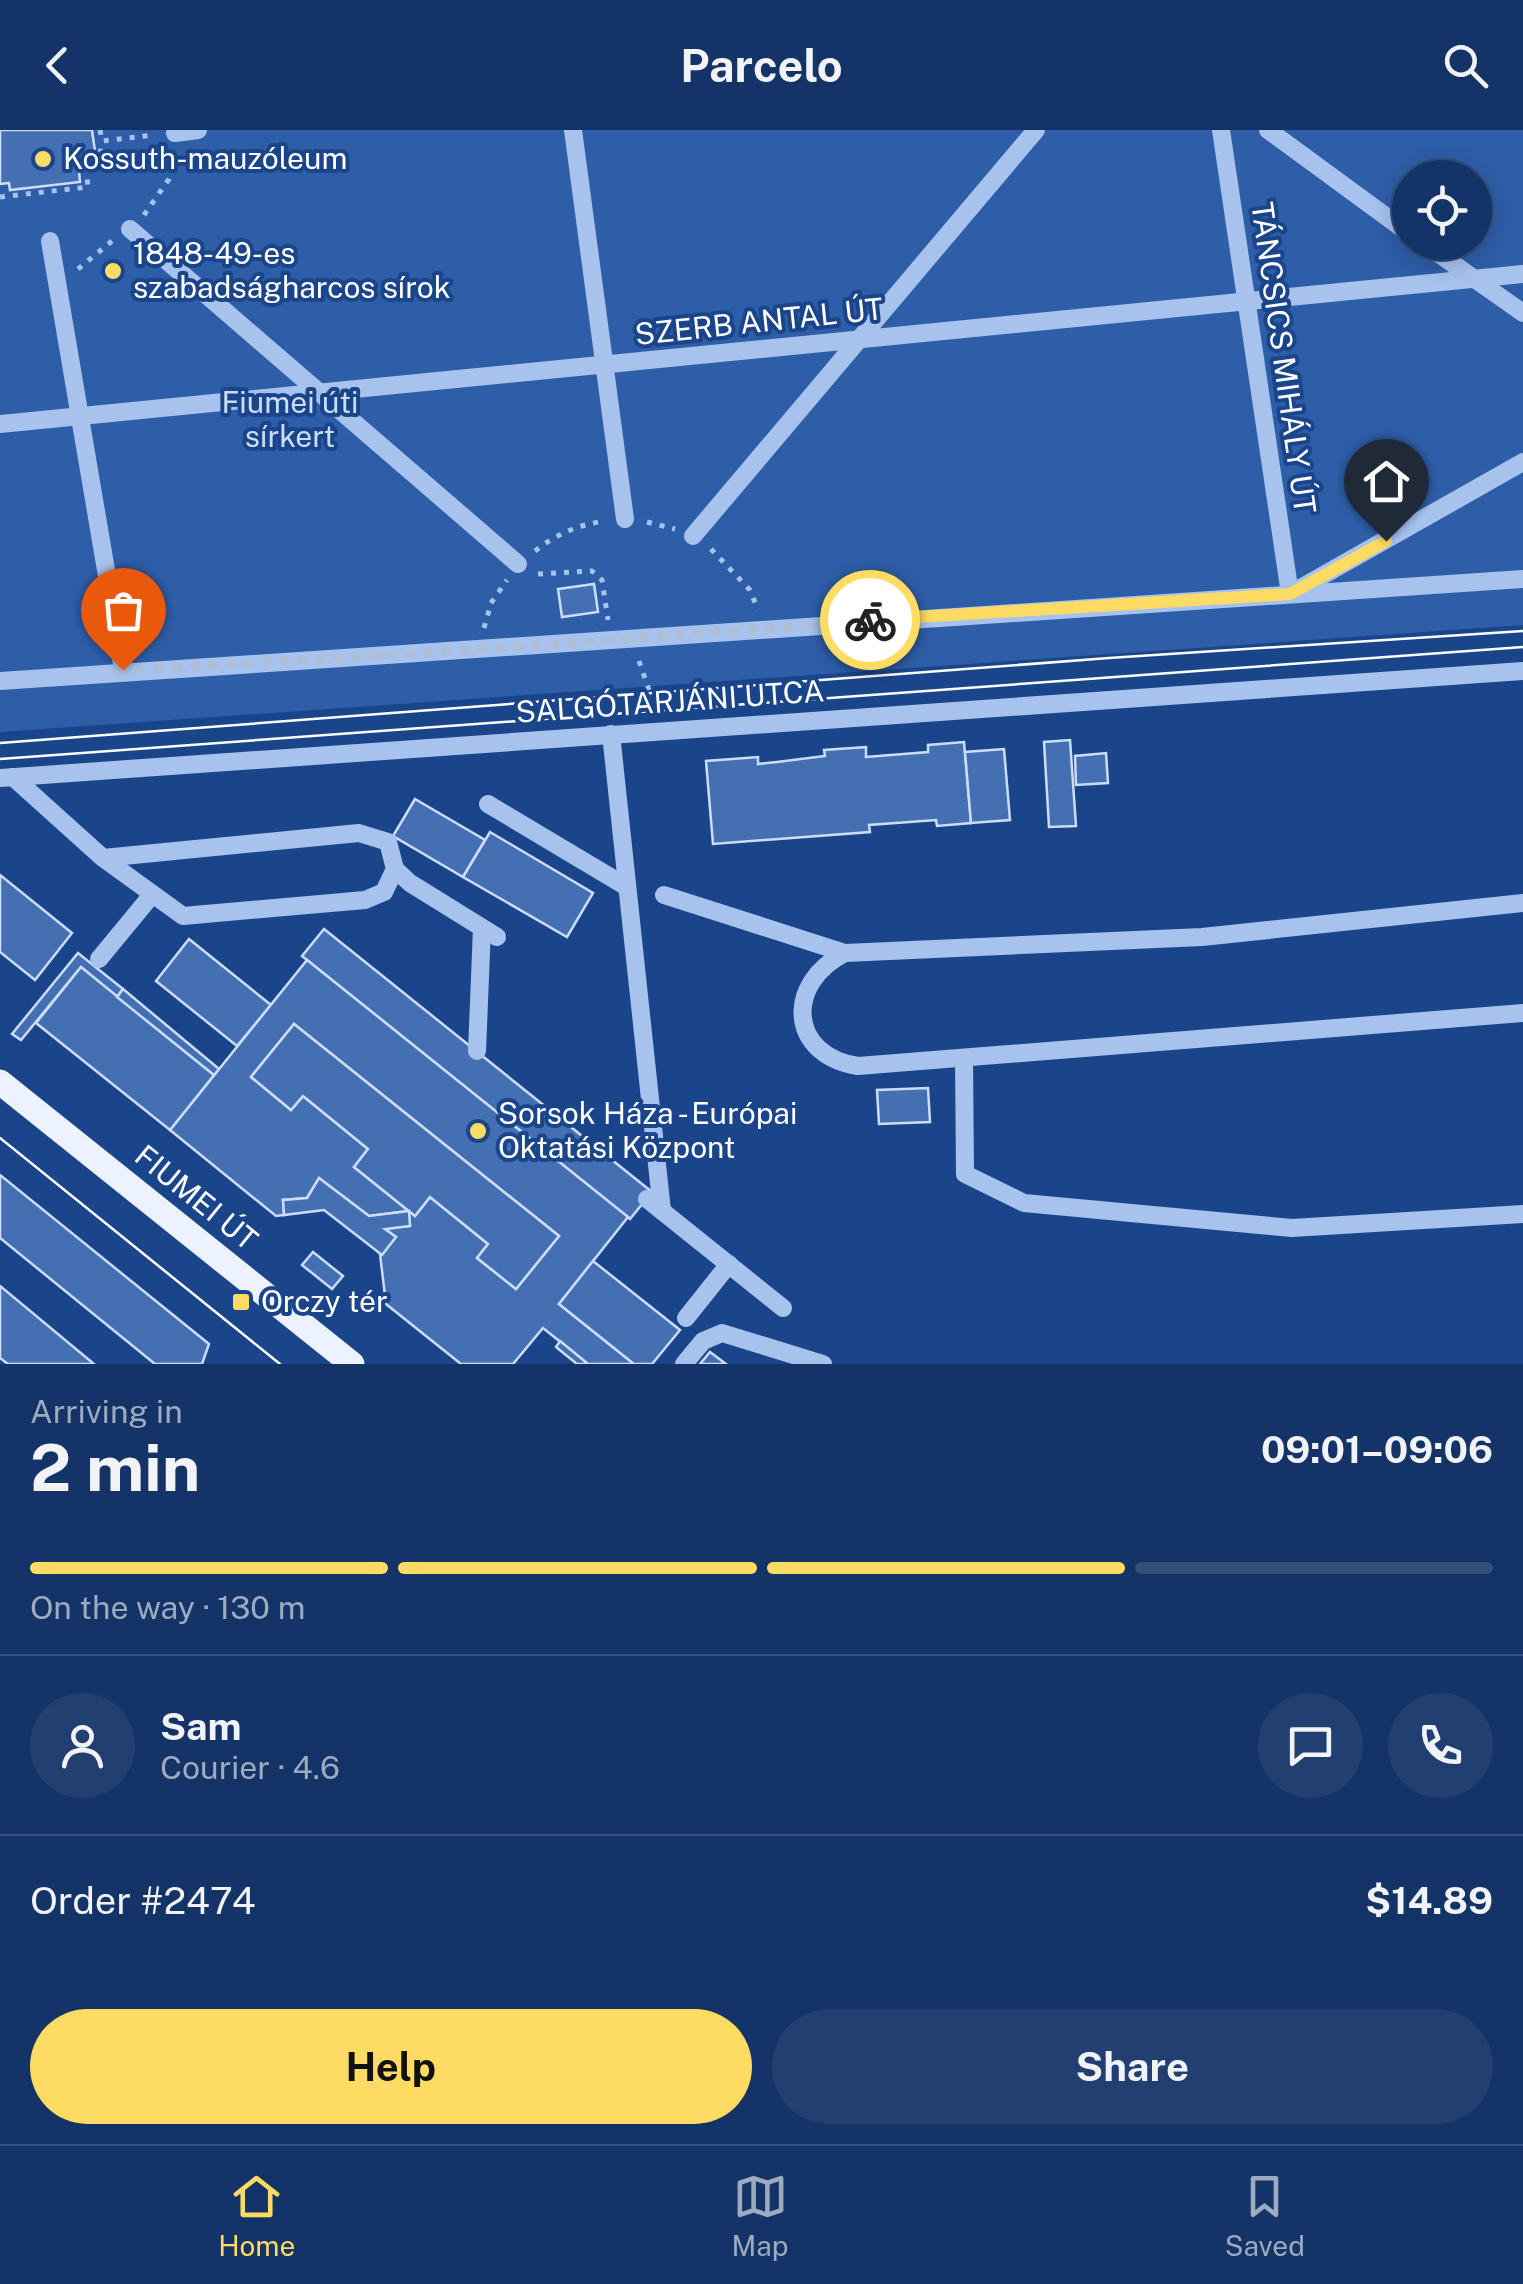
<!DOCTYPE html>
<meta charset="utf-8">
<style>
:root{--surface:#143468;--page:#213f71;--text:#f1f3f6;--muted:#9daac0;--line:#334f7c;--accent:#fedb63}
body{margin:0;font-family:"Public Sans",sans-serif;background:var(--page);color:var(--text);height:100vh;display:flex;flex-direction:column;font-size:38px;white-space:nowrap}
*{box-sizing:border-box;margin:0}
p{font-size:32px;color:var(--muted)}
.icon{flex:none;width:55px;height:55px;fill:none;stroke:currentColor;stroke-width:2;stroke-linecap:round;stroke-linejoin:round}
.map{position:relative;height:1234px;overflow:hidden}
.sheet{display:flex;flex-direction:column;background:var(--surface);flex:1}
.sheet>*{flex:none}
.tools{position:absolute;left:1392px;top:30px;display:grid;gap:20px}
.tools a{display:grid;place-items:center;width:100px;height:100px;border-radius:50%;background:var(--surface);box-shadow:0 5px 25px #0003,0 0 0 2px var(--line);font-size:50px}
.pin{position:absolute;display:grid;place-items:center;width:85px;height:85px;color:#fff;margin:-102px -42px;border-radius:50% 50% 50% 0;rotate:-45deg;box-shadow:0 0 10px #0007}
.pin .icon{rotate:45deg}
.courier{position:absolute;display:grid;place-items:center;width:100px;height:100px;margin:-50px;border:8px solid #fedb63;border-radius:50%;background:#fff;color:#222;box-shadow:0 2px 12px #0007}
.head em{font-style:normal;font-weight:700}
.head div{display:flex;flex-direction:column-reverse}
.head{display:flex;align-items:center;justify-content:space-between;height:170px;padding:0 30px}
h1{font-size:65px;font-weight:700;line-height:75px}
.bar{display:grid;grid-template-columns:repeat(4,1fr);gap:15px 10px;align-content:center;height:120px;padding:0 30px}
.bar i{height:12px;border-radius:8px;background:var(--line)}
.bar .selected{background:var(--accent)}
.bar p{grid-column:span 4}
.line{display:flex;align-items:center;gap:25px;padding:0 30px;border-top:2px solid var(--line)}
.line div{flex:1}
.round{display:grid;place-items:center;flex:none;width:105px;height:105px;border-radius:52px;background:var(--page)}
.primary-button{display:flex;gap:20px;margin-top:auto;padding:20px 30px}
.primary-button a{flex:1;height:115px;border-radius:60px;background:var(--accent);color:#111;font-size:40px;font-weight:700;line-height:115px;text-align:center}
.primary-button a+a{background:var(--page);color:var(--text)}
header{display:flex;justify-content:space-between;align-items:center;height:130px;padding:0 30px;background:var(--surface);font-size:45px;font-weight:700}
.tab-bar{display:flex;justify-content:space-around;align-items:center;height:140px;border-top:2px solid var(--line);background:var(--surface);font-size:28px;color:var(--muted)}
.tab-bar a{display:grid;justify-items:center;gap:5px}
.tab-bar .selected{color:var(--accent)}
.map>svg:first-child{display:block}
.green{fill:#2e5ea8;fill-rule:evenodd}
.building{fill:#446fb3;stroke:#ccddf9;stroke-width:2.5;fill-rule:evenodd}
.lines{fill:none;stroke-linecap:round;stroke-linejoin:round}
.path{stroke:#a6c2ed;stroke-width:5;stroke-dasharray:5 8;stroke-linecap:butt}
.minor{stroke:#a6c2ed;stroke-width:18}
.major{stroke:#ecf2ff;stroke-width:25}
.tram{stroke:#fff;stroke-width:2.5}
.done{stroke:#afbed6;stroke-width:10;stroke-dasharray:0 18}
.route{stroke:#fedb63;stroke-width:12}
.poi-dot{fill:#fedb63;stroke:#1b458b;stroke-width:4}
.labels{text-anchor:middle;stroke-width:8;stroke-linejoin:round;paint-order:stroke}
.poi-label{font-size:30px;fill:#fff;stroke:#1b458b;text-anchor:start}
.street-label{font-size:30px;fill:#fff;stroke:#1b458b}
.park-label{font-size:30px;fill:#ccddf9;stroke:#1b458b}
</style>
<header><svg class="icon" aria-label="back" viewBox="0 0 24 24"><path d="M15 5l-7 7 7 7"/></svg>Parcelo<svg class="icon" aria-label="search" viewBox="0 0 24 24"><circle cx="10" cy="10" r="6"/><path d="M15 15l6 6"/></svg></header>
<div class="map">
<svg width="1523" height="1234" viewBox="0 0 1523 1234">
<rect width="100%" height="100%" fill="#1b458b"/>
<!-- green -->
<path class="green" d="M0 0H1523V495L0 602ZM1410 48H1475V112H1410Z"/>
<!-- building -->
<g class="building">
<path d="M0 0H92L96 28 78 30 80 52 10 60 9 53 0 54Z"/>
<path d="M594 454 598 482 562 487 558 459Z"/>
<path d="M1070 610 1076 696 1049 697 1044 612Z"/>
<path d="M964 612 971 693 937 696 936 690 869 695 870 702 713 714 706 631 758 627V634L777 632 825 626 824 620 866 617V627L928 622V615Z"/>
<path d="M1004 619 1010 690 971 693 965 622Z"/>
<path d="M1106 623 1108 653 1076 655 1075 626Z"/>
<path d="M415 669 485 710 463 747 393 706Z"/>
<path d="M490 702 593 763 567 807 463 747Z"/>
<path d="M0 745 72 803 35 850 0 822Z"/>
<path d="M324 799 652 1062 630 1089 302 826Z"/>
<path d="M189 809 271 875 237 916 156 851Z"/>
<path d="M78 823 123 859 117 867 81 837 21 910 12 904Z"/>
<path d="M307 830 628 1087 559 1174 634 1234H588L543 1198 513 1234H461L386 1174 380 1124 396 1107 385 1099 410 1096 409 1081 369 1086 319 1048 307 1068 283 1070 284 1085 276 1086 170 1000ZM294 894 559 1106 516 1159 477 1128 488 1114 430 1067 415 1086 354 1037 368 1019 303 966 291 980 251 947Z"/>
<path d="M81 837 214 945 170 1000 36 893Z"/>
<path d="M123 859 219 939 214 945 117 867Z"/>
<path d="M294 894 559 1106 516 1159 477 1128 488 1114 430 1067 415 1086 354 1037 368 1019 303 966 291 980 251 947Z"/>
<path d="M928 958 930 992 879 994 877 960Z"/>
<path d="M0 1045 209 1214 202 1234H155L0 1108Z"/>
<path d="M319 1048 369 1086 409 1081 410 1096 385 1099 396 1107 382 1125 324 1080 284 1085 283 1070 307 1068Z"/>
<path d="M313 1122 343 1146 332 1159 302 1135Z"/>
<path d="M593 1131 680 1200 652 1234H634L559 1174Z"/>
<path d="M0 1156 94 1234H8L0 1228Z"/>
<path d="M560 1211 588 1234H577L556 1217Z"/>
<path d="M710 1222 726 1234H700Z"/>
</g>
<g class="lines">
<!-- path -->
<g class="path">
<path d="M100 0 102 11 153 5"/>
<path d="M0 67 88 57 86 38 99 31 102 11"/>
<path d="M144 85 169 49 174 25"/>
<path d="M78 139 112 111"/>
<path d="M647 392 675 399"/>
<path d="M711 419 750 460 758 480"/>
<path d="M535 421C556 404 580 394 606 391"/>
<path d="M538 444 592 441 602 450 608 490"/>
<path d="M484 498 491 473 507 450"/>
<path d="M639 531 649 560"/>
</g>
<!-- minor -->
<g class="minor">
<path d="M573 0 625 389"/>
<path d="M1221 0 1290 464"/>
<path d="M1268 0 1410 104"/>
<path d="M175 3 198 0"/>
<path d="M130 99 518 434"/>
<path d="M50 111 123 540"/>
<path d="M1422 112 1523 183"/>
<path d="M0 294 1523 144"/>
<path d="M693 406 1036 0"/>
<path d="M1297 460 1523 332"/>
<path d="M0 551 1523 449"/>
<path d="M611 604 662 1081"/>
<path d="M13 647 103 728 183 786 365 770 384 762 395 739 388 712 359 703 103 728"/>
<path d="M0 648 1523 541"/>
<path d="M488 674 627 757"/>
<path d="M395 739 410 753 497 807"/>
<path d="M664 765 845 823"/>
<path d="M1523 773 1202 807 845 823C785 853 788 925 858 936L1523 883"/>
<path d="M99 829 151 766"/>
<path d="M477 921 482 798"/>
<path d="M964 928 965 1044 1024 1073 1292 1098 1523 1084"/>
<path d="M647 1069 783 1178"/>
<path d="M686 1188 729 1134"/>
<path d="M684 1234 703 1211 722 1203 823 1234"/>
</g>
<!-- major -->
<path class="major" d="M0 952 352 1234"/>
<!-- tram -->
<g class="tram">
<path d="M0 613 1109 528 1523 501"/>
<path d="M0 629 1523 517"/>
<path d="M0 1008 280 1234"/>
</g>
</g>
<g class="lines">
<!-- done -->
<path class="done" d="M123 540 478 520 870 490"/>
<!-- route -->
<path class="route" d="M870 490 1290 464 1386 411"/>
</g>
<!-- markers -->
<g class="poi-dot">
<circle cx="43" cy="29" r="10"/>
<circle cx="113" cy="141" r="10"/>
<circle cx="478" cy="1001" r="10"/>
<rect x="231" y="1162" width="20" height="20" rx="5"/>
</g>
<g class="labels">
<!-- poi labels -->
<g class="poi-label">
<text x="63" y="39">Kossuth-mauzóleum</text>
<text x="133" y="134">1848-49-es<tspan x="133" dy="34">szabadságharcos sírok</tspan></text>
<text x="498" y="994">Sorsok Háza - Európai<tspan x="498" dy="34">Oktatási Központ</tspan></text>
<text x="261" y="1182">Orczy tér</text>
</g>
<!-- street labels -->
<g class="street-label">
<text transform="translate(759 192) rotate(-6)" y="10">SZERB ANTAL ÚT</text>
<text transform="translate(1283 228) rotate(82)" y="10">TÁNCSICS MIHÁLY ÚT</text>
<text transform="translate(670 572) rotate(-4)" y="10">SALGÓTARJÁNI UTCA</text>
<text transform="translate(196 1068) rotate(39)" y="10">FIUMEI ÚT</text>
</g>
<!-- park labels -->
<g class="park-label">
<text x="290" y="283">Fiumei úti<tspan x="290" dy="34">sírkert</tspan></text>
</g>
</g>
</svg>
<div class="tools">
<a><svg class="icon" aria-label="locate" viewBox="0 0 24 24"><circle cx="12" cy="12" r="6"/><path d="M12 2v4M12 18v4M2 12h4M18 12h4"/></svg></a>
</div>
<div class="pin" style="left:123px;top:540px;background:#ea580c"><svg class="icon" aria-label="bag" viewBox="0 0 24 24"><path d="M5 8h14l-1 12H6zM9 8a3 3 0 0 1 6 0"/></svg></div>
<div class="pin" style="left:1386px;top:411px;background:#1f2937"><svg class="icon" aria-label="home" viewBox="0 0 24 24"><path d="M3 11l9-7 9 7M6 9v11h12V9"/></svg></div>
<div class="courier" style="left:870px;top:490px"><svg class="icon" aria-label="bike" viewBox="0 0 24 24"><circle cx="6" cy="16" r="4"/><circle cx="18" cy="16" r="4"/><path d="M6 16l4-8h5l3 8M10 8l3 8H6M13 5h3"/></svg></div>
</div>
<section class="sheet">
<div class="head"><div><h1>2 min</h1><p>Arriving in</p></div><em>09:01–09:06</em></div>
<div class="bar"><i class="selected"></i><i class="selected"></i><i class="selected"></i><i></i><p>On the way · 130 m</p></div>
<div class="line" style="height:180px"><a class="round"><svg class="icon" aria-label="person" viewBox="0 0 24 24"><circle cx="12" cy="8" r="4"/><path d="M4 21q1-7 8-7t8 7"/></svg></a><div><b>Sam</b><p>Courier · 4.6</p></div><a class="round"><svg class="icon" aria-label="chat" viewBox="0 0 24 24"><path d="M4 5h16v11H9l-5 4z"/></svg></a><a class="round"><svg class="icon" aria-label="phone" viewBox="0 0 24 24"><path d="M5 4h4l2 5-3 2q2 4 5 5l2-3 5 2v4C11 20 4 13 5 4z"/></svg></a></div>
<div class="line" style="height:130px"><div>Order #2474</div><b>$14.89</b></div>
<div class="primary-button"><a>Help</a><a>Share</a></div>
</section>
<nav class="tab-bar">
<a class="selected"><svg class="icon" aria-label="home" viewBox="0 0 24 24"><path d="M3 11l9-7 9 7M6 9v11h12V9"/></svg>Home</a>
<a><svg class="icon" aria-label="map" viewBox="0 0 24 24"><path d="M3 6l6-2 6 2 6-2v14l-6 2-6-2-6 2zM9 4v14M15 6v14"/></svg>Map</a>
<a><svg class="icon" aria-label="saved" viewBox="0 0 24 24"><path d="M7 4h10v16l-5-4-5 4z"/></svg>Saved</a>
</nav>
